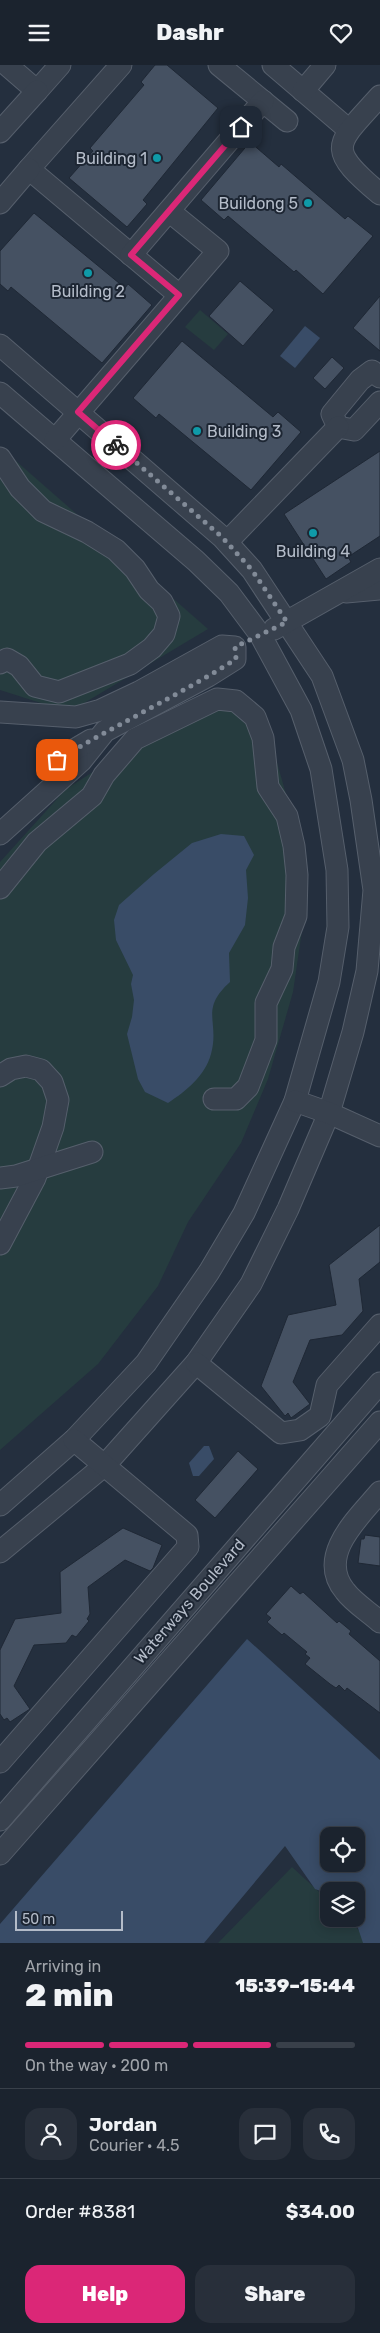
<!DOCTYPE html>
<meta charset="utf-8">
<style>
:root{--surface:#1b232e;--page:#282f3a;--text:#f1f3f6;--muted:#a0a4aa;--line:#39404a;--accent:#db2777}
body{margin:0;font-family:Rubik,sans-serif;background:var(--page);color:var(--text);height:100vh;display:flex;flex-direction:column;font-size:19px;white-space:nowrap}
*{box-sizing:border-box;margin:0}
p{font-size:16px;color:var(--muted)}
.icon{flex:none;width:28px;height:28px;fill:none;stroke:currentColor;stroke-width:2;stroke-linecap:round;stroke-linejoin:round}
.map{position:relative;height:1878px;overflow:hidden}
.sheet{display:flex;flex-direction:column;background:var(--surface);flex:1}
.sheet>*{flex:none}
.fabs{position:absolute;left:320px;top:1762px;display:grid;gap:10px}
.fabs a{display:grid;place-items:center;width:45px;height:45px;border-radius:10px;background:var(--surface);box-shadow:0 2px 12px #0003,0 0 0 1px var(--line);font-size:25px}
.scale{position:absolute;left:15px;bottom:12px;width:108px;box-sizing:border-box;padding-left:5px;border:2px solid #b4bcc9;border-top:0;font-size:14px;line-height:18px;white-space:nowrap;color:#b4bcc9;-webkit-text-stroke:4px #1d2633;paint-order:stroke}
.pin{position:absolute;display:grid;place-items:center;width:42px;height:42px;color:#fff;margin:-21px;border-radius:10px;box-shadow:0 2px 8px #0006}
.courier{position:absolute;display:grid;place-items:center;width:50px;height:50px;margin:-25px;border:4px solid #db2777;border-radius:50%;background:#fff;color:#222;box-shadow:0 1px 6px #0007}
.overview em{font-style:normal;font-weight:800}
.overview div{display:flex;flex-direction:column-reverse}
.overview{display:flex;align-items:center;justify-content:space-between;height:85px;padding:0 25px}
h1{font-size:32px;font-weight:800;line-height:38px}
.bar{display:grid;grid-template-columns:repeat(4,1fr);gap:8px 5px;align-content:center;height:60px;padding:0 25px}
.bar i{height:6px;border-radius:4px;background:var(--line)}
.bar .selected{background:var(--accent)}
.bar p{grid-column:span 4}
.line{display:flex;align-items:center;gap:12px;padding:0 25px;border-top:1px solid var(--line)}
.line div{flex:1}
.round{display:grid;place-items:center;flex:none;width:52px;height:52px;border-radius:15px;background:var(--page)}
.action{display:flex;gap:10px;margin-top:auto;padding:10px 25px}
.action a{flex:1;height:58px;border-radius:15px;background:var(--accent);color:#fff;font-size:20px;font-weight:800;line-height:58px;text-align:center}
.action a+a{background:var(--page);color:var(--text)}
header{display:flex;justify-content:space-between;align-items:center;height:65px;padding:0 25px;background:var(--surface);font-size:22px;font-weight:800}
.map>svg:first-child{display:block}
.green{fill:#263c3f}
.water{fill:#394c67;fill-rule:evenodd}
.building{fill:#455162;stroke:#1f2835}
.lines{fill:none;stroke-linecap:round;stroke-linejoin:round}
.minor-casing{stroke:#565f6c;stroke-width:23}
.minor{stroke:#38414e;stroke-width:21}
.done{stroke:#828b98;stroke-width:5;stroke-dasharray:0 9}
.route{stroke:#db2777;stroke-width:6}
.culture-dot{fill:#0f9aa8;stroke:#1d2633;stroke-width:2}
.labels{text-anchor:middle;stroke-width:4;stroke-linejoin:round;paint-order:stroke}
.poi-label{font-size:16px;fill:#b4bcc9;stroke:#1d2633;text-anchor:end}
.street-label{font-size:16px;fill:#b4bcc9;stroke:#1d2633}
</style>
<header><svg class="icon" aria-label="menu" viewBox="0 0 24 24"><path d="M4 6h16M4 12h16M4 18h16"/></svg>Dashr<svg class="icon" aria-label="heart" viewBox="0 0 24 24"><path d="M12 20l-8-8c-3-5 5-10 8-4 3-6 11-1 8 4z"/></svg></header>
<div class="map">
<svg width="380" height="1878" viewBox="0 0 380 1878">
<rect width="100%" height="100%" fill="#242f3e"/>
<!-- green -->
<g class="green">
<path d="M200 245 228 269 214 285 185 262Z"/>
<path d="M0 382 208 564 69 647 0 625Z"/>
<path d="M247 638 267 662 300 779 306 838 293 927 268 1014 241 1078 188 1157 158 1221 98 1299 0 1385V797L66 724 115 693 192 651Z"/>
<path d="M292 1802 329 1836V1854H347L372 1878H218Z"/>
</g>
<!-- water -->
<g class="water">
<path d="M305 261 320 273 295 303 280 291Z"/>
<path d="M221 769 244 771 254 790 246 805 248 833 245 860 229 888 230 917C199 945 220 956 211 989 205 1011 186 1026 168 1038L145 1027 138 1014 127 969 132 952 134 935 131 919 133 910 116 875 114 855 119 840 154 809 192 778Z"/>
<path d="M204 1381H209L214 1394 199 1411H193L189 1398Z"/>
<path d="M247 1574 380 1695V1878H363L355 1854 356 1826H329V1829L315 1824 285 1781 204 1878H0V1859ZM356 1771V1799H329V1771Z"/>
</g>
<!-- building -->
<g class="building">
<path d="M155 0H167L218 43 143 135 147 139 127 162 69 113 93 86 90 83 144 20 141 17Z"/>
<path d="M250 77 279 102 281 99 345 154 348 151 373 171 323 229 296 205 294 207 228 151 224 155 201 135Z"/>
<path d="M34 148 125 223 128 219 152 240 102 298 11 222 8 226 0 219V186Z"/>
<path d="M240 216 274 245 243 281 209 251Z"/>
<path d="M380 231V286L353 263Z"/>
<path d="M182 276 273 352 278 347 301 367 251 425 159 349 156 353 133 333Z"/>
<path d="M332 292 344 303 325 324 313 313Z"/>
<path d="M380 386V471L348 492 351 497 326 514 284 449Z"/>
<path d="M380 1160V1197L359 1214 363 1246 342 1270 310 1275 293 1317 310 1339 291 1353 288 1348 285 1351 261 1321 288 1250 336 1240 329 1200Z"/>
<path d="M238 1386 258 1404 215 1453 195 1435Z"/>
<path d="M123 1463 162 1480 153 1503 150 1506 125 1495 88 1522 90 1549 87 1554 89 1556 76 1572 72 1570 66 1578 34 1580 14 1621 30 1644 10 1657 7 1653 4 1655 0 1649V1585L15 1554 61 1548 60 1507Z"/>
<path d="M365 1470 380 1472V1501L358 1498 361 1474H364Z"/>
<path d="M291 1521 300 1529 303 1527 337 1558 339 1556 351 1566 349 1569 380 1596V1648L347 1623 345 1626 339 1620 336 1623 330 1619 305 1599 310 1593 305 1589 307 1587 284 1568 282 1570 267 1557 271 1553 266 1549Z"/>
</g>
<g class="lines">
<!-- minor casing -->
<g class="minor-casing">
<g id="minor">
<path d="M7 0 37 26 60 0"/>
<path d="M121 0 29 104 179 230"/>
<path d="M219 0 287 56"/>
<path d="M273 0 349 65"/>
<path d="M303 26 325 0"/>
<path d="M380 31C336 80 324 82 380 129"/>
<path d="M0 67 37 26"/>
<path d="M0 138 29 104"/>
<path d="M131 190 263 36"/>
<path d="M0 280 222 472 252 505 322 611 353 695 361 735 374 825 367 906 353 967 329 1048 288 1144 251 1219 196 1298 105 1400 0 1487"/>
<path d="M0 328 196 496 229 528 261 571 301 645 321 704 337 805 338 862 329 917 295 1036 244 1148 209 1207 146 1298 74 1375 0 1440"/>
<path d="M338 362 332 349 360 315 372 306 380 312"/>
<path d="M338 362 354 365 380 337"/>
<path d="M55 375 218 186 169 146"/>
<path d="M0 393 20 423 43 446 87 467 116 485 135 504 149 525 162 537 169 551 164 569 152 583 130 599 59 627 35 621 19 601 7 594 0 598"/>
<path d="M227 477 338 362"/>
<path d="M346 527 380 524"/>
<path d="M274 564 380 504"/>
<path d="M0 647 76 652 101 645 139 627 222 581 235 582V594L208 611 105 666 81 696 0 769"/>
<path d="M57 695 91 675"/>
<path d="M0 823 37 777 92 731 104 710 135 674 217 634 236 636 255 652 263 673 268 722 287 751 294 781 297 810 296 851 284 882 282 904 266 938V975L248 1022 236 1034H214"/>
<path d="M0 1011 11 1004 26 1001 41 1005 52 1017 58 1035 53 1062 35 1113 0 1179"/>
<path d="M295 1036 329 1048 380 1071"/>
<path d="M0 1113 16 1111 92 1087"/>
<path d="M196 1298 281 1368 300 1365 320 1351 327 1320 380 1260"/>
<path d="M380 1427C358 1453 316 1491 345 1526 354 1538 369 1547 380 1557"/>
<path d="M0 1697 188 1482 187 1470 74 1375"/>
<path d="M0 1755 380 1318"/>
<path d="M0 1789 380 1357"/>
</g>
</g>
<!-- minor -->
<use href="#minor" class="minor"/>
</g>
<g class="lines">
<!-- done -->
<path class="done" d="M57 695C115 660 178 631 236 594L235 582 287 557 252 505 222 472 116 380"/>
<!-- route -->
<path class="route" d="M116 380 78 347 179 230 131 190 241 62"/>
</g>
<!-- markers -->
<g class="culture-dot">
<circle cx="157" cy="93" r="5"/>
<circle cx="308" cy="138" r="5"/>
<circle cx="88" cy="208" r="5"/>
<circle cx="197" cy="366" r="5"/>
<circle cx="313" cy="468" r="5"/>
</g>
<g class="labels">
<!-- poi labels -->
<g class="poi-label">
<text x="147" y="99">Building 1</text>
<text x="298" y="144">Buildong 5</text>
<text x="88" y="232" text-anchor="middle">Building 2</text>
<text x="207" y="372" text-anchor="start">Building 3</text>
<text x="313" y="492" text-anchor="middle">Building 4</text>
</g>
<!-- street labels -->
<g class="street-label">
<text transform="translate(189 1536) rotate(-49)" y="6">Waterways Boulevard</text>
</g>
</g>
</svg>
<div class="fabs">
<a><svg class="icon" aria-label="locate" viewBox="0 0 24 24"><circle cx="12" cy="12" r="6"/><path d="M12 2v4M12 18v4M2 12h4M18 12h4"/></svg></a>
<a><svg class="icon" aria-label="layers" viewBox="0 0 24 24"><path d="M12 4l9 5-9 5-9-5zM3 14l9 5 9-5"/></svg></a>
</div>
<div class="scale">50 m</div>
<div class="pin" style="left:57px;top:695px;background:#ea580c"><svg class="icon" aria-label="bag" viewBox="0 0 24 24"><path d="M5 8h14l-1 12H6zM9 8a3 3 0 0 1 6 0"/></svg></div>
<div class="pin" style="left:241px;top:62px;background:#1f2937"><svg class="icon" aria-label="home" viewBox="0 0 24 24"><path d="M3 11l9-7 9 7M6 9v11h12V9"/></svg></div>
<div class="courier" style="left:116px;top:380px"><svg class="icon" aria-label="bike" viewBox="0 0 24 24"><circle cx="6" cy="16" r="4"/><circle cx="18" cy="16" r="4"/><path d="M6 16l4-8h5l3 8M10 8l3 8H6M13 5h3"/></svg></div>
</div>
<section class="sheet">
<div class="overview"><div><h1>2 min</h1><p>Arriving in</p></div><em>15:39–15:44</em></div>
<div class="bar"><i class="selected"></i><i class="selected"></i><i class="selected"></i><i></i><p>On the way · 200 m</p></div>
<div class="line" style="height:90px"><a class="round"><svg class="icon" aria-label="person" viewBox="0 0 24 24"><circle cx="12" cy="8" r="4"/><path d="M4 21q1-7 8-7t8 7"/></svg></a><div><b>Jordan</b><p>Courier · 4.5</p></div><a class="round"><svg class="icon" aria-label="chat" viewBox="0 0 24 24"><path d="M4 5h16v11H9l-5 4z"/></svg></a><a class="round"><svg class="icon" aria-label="phone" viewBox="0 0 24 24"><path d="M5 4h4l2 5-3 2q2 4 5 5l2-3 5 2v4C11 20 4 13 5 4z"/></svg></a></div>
<div class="line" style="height:65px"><div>Order #8381</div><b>$34.00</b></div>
<div class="action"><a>Help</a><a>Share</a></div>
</section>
